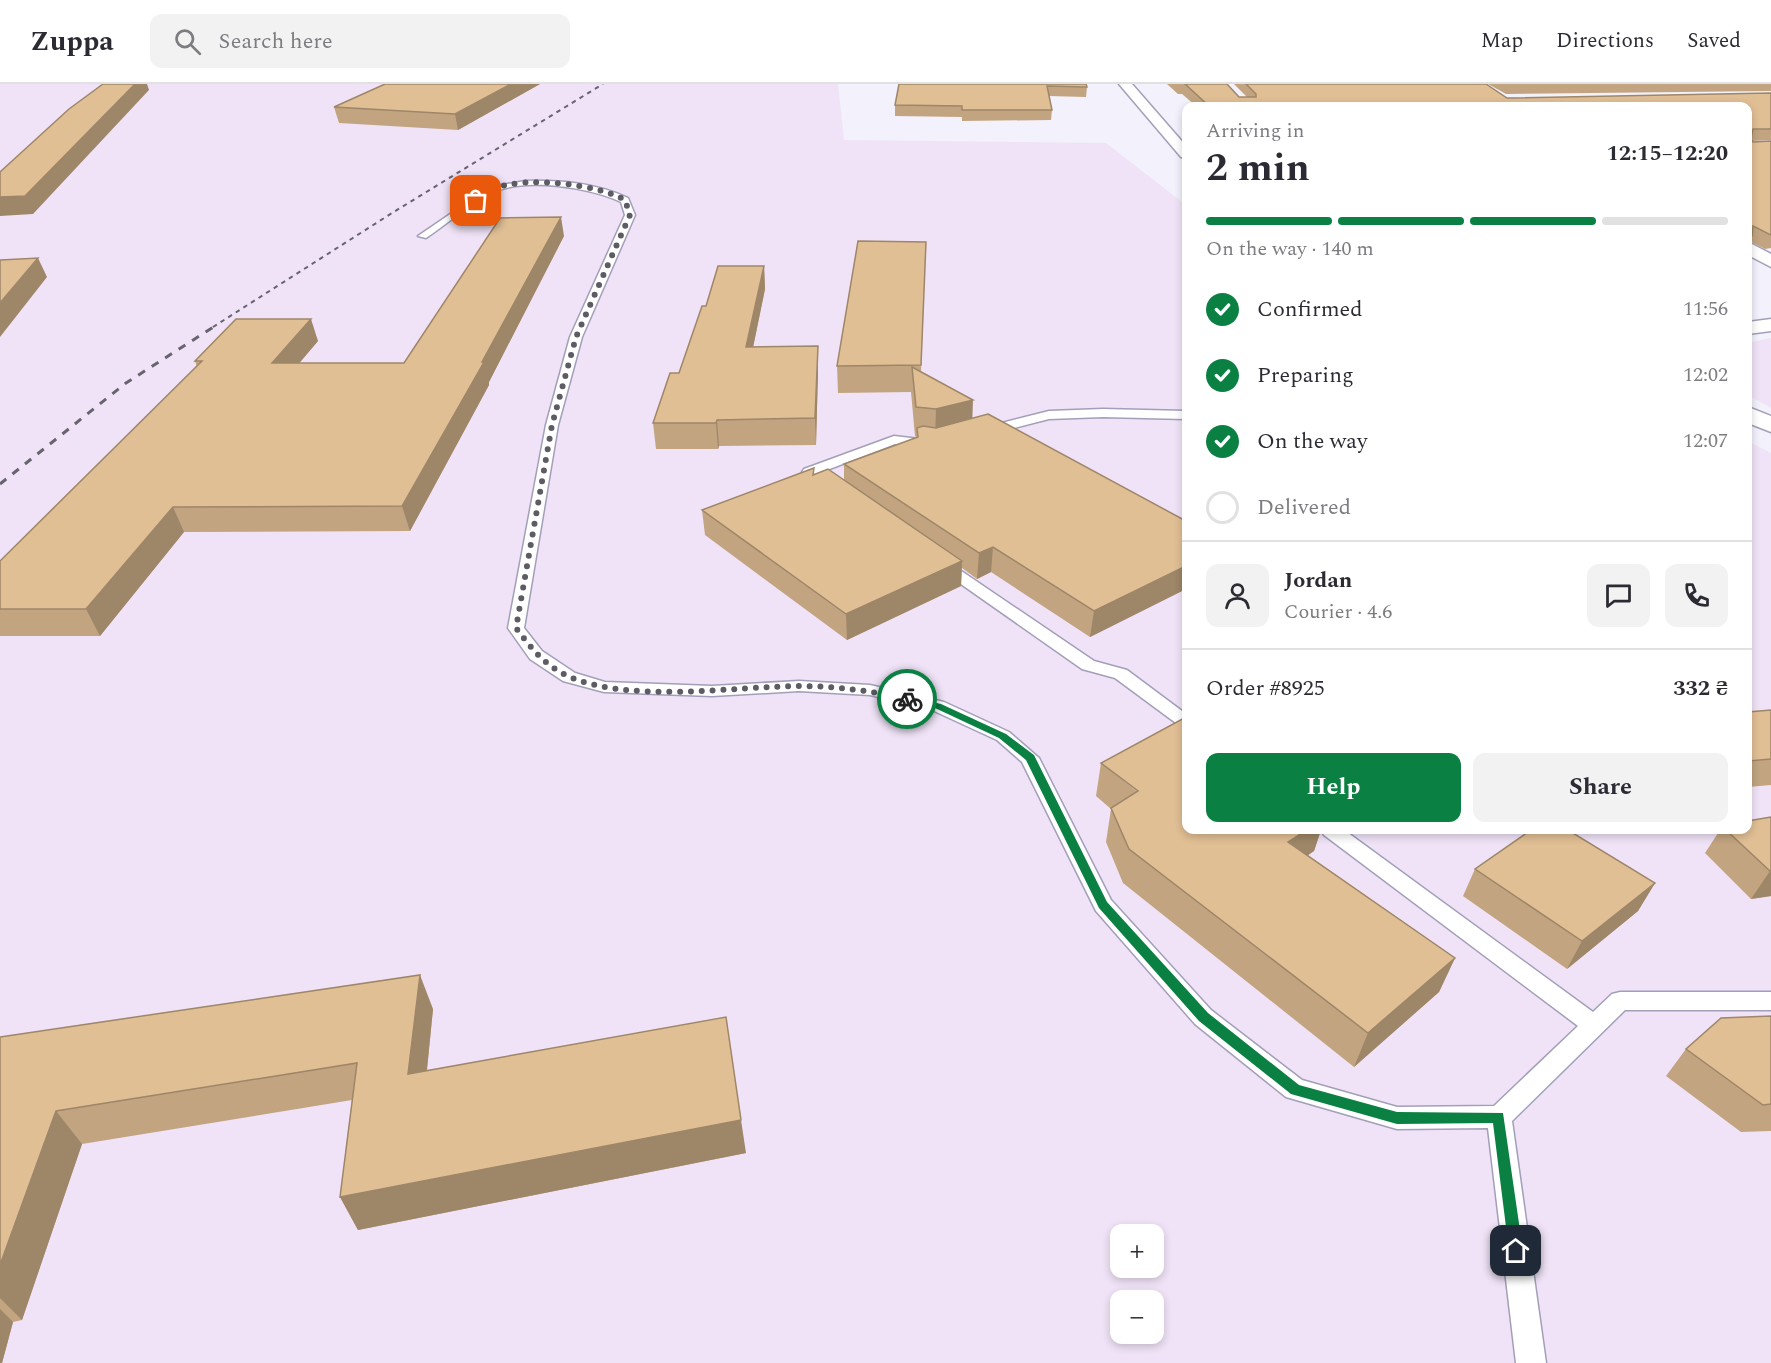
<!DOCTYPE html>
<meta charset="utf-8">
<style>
:root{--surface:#fff;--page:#f2f2f3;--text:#2b2b33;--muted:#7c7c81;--line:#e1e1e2;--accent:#0b8043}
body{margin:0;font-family:Spectral,serif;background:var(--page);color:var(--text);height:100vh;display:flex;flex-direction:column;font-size:22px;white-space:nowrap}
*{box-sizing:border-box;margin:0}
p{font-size:20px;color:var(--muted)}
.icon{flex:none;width:33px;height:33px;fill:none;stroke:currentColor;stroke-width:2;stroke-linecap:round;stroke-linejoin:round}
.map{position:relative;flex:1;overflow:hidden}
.details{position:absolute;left:1182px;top:18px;width:570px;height:732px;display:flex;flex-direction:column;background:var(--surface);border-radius:12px;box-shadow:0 3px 9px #0003}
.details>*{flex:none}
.controls{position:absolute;left:1110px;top:1140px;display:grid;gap:12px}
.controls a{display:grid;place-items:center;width:54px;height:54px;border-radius:12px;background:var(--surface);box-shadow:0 3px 9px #0003;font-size:30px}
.pin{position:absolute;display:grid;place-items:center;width:51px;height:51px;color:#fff;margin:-26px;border-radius:12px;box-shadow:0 3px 9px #0006}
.courier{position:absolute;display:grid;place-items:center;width:60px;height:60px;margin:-30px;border:4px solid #0b8043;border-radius:50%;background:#fff;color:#222;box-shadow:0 2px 8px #0007}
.summary em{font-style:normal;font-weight:700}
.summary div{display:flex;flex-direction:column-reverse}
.summary{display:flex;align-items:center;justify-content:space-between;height:102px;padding:0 24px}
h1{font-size:39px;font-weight:700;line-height:45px}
.bar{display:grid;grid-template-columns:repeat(4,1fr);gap:9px 6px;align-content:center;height:72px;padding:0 24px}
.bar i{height:8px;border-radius:4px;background:var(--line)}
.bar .current{background:var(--accent)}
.bar p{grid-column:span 4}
.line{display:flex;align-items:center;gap:15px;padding:0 24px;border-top:2px solid var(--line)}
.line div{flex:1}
.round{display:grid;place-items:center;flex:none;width:63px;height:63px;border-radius:12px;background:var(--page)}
ol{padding:0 24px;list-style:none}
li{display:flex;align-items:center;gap:18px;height:66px}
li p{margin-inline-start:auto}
li .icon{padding:6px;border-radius:50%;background:var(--accent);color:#fff;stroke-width:4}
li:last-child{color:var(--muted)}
li i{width:33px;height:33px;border:3px solid var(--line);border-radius:50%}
.action{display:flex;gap:12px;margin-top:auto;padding:12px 24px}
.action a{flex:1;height:69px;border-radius:12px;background:var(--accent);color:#fff;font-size:24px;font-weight:700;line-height:69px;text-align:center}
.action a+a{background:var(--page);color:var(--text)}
header{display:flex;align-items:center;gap:36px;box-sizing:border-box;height:84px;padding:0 30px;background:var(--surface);border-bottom:2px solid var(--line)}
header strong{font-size:28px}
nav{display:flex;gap:33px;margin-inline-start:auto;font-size:21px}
.search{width:420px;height:54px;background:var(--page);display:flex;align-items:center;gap:15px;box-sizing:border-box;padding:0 21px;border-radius:12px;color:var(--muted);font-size:22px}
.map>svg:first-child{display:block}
.industrial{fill:#f0e3f7;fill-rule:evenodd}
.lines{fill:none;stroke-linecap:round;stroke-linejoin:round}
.lane-casing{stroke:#a29fb9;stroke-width:3}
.street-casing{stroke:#a29fb9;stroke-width:3}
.secondary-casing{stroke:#a29fb9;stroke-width:3}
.lane{fill:#fff;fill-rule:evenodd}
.street{fill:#fff;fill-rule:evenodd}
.secondary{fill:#fff;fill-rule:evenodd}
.rail-far1{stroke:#66646e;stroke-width:2;stroke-dasharray:4.5 4.5;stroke-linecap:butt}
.rail{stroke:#66646e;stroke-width:3;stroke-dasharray:8 8;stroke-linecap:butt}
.wall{fill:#c2a480}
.shaded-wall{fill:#9e8668}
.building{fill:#e1bf95;stroke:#9e8668;stroke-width:1.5}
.route{fill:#0b8043}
.done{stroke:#5d5c65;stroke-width:6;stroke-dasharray:0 10.8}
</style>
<header>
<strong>Zuppa</strong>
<div class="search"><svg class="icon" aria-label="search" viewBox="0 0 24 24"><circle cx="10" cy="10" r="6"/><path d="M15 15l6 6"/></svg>Search here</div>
<nav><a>Map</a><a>Directions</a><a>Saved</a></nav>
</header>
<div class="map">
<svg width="1771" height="1279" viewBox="0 0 1771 1279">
<rect width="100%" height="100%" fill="#f2f1fc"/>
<!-- industrial -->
<g class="industrial">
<path d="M0 0H838L844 56 1106 59 1186 121V746H1748V357L1771 369V1279H0ZM1120 1150H1154V1184H1120ZM1120 1216H1154V1250H1120Z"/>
<path d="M1771 254V324L1748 311V259Z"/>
</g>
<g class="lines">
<!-- lane casing -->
<g class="lane-casing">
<g id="lane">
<path d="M525 97C561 96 595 99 628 114L635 131 582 253 558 341 524 544 542 567 575 589 605 598 712 602 799 597 870 601 944 618 1009 648 1039 674 1111 816 1211 926 1302 996 1397 1023 1494 1022 1578 942 1324 751 1321 746H1344L1593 928 1612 910 1620 908H1771V926H1625L1512 1037 1546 1279H1516L1488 1044 1397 1045 1286 1013 1195 940 1096 827 1022 678 997 656 932 626 870 611 799 607 712 612 604 608 563 597 530 575 508 544 546 341 570 253 625 131 621 118C591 104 526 93 495 108 471 119 448 139 426 154L418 152 490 103Z"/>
<path d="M1103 325 1186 327V335L1103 333 1049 335 987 351 981 347 982 344 1049 327Z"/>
<path d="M894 352 928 356 935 360 928 364 895 360 819 389 831 399 824 403 802 388 804 385Z"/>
<path d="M943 476 948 478 1094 577 1127 586 1186 630V644L1180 642 1115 594 1082 585 938 484 935 481 938 478Z"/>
</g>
</g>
<!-- street casing -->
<g class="street-casing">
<g id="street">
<path d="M1748 158 1771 170V183L1748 171Z"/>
<path d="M1771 235V247L1748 250V238Z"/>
</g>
</g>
<!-- secondary casing -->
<g class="secondary-casing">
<g id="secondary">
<path d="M1119 0H1132L1186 62V74L1181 73Z"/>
<path d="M1748 323 1771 332V348L1748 339Z"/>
</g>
</g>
<!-- lane -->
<use href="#lane" class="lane"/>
<!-- street -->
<use href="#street" class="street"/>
<!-- secondary -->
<use href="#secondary" class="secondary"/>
<!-- rail-far1 -->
<path class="rail-far1" d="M213 243 392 129 603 0"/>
<!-- rail -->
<path class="rail" d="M0 400 126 299 215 242"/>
</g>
<!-- wall -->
<g class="wall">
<path d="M385 0H540L458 46 339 39 334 23Z"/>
<path d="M899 0 1087 3 1086 13 1049 12 1052 26 1051 36 962 37V33L895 32V21Z"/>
<path d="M1167 0H1227L1239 13H1247L1234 0H1486L1507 14 1771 9V56L1752 57 1753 58 1771 57V164L1765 165 1749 157 1748 161V22H1196L1182 10H1178Z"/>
<path d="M1488 0H1771V7L1506 10Z"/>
<path d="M564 152 489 298V301L410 447 184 448 100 552H0V477L197 283 195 277 318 257 299 279H404Z"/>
<path d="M925 181 921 288 972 335 1186 437V505L1090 553 991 488 977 495 962 484 961 502 847 556 705 451 702 426 814 384V390L844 397V380L917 353 915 352 911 308 838 309 837 282Z"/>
<path d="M764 182 765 205 753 263 818 287 816 361 719 362 718 365H656L653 339 679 289 706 222Z"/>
<path d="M1771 626V701L1748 703V628Z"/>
<path d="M1101 679 1186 746H1321L1314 767 1308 771 1455 874 1439 908 1354 983 1123 799 1106 758 1111 725 1096 712Z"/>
<path d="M1771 733V812L1751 815 1705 769 1720 746H1748Z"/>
<path d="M1475 785 1655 799 1638 827 1567 885 1463 812Z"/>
<path d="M433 925 427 987 746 1069 358 1146 340 1113 352 1016 82 1060 22 1236 13 1238 2 1279H0V953Z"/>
<path d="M1771 932V1047L1741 1048 1666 992 1686 965Z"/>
</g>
<!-- shaded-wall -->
<g class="shaded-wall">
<path d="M135 0H147L149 6 33 130 0 132V113Z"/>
<path d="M511 0H540L458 46 455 30Z"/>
<path d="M561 133 564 152 489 298V301L410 447 402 422Z"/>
<path d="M38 174 47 193 0 253V219Z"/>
<path d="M764 182 765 205 748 288 746 263Z"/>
<path d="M311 235 318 257 280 302 272 279Z"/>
<path d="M818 262V287L816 361 815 334Z"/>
<path d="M973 316 972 345 935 355 936 325Z"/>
<path d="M717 336 719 362 718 365 716 339Z"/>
<path d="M173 423 184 448 100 552 86 525Z"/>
<path d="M993 463 991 488 977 495 979 469Z"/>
<path d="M962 477 961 502 847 556 846 530Z"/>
<path d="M1186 482V505L1090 553 1094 527Z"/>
<path d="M1307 746H1321L1314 767 1278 792 1288 758Z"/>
<path d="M1770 787H1771V812L1751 815Z"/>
<path d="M1655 799 1638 827 1567 885 1582 857Z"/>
<path d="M1455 874 1439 908 1354 983 1368 949Z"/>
<path d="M420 891 433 925 423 1023 408 990Z"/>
<path d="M56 1027 82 1060 22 1236 0 1214V1181Z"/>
<path d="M741 1036 746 1069 358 1146 340 1113Z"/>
<path d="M0 1225 13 1238 2 1279H0Z"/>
</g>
<!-- building -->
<g class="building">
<path d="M103 0H135L25 112 0 113V88L69 25Z"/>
<path d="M385 0H511L455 30 334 23Z"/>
<path d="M899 0H1086L1087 3 1047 2 1052 26H962V22L895 21Z"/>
<path d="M1185 0H1227L1239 13H1256V10L1246 0H1486L1507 14 1771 9V45H1753L1751 55 1753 58 1771 57V151L1753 142 1752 152H1748V22H1209Z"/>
<path d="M561 133 482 278H484L402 422 173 423 86 525H0V477L202 277H195L236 235H311L272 279H404L500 134Z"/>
<path d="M858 157 926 158 921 281 837 282Z"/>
<path d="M38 174 0 219V176Z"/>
<path d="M718 182H764L746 263 818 262 815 334 717 336 716 339H653L670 289H679L702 222H706Z"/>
<path d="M912 283 973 316 936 325 916 323Z"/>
<path d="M988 330 1186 437V482L1094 527 993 463 979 469 844 380 918 353 917 344 923 342 936 344Z"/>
<path d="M814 384 813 391 828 385 962 477 846 530 702 426Z"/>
<path d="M1771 626V675L1748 677V628Z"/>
<path d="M1186 633V746H1307L1288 758 1455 874 1368 949 1129 765 1111 724 1138 707 1101 679Z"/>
<path d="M1771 733V787H1770L1726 746H1748V737Z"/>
<path d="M1531 746H1568L1655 799 1582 857 1475 785Z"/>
<path d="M420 891 408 990 726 933 741 1036 340 1113 357 979 56 1027 0 1181V953Z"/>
<path d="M1771 932V1020L1763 1021 1686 965 1721 934Z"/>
</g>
<!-- route -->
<path class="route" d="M907 612 941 620 1006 650 1034 671 1107 818 1208 929 1299 1001 1397 1028 1503 1029 1523 1167 1521 1172 1516 1174 1511 1172 1509 1167 1493 1039 1397 1040 1291 1010 1199 937 1099 824 1026 676 999 654 935 624 904 617 903 615Z"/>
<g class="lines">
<!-- done -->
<path class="done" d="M476 117C482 112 488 107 496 104 528 92 596 100 625 116L630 131 576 253 552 341 516 544C531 564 546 583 570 593 630 619 732 603 798 602 835 602 872 607 907 615"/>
</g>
</svg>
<div class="controls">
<a>+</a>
<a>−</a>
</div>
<div class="pin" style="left:476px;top:117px;background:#ea580c"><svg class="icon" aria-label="bag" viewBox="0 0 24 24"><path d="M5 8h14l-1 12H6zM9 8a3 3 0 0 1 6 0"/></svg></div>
<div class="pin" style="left:1516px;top:1167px;background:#1f2937"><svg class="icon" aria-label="home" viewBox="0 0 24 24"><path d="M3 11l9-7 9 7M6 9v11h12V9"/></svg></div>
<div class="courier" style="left:907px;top:615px"><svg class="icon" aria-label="bike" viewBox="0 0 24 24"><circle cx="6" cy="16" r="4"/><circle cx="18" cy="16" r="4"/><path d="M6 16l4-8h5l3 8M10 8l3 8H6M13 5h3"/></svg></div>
<section class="details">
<div class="summary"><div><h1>2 min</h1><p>Arriving in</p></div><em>12:15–12:20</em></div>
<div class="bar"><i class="current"></i><i class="current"></i><i class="current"></i><i></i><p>On the way · 140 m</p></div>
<ol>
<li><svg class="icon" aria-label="check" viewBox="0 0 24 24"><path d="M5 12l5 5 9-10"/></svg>Confirmed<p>11:56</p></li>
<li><svg class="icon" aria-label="check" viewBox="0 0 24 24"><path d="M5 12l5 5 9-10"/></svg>Preparing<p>12:02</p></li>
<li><svg class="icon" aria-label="check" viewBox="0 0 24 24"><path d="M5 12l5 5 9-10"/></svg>On the way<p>12:07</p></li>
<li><i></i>Delivered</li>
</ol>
<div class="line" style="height:108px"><a class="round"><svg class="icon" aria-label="person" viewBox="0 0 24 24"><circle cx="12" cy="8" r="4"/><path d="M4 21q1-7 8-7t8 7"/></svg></a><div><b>Jordan</b><p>Courier · 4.6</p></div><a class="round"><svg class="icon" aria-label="chat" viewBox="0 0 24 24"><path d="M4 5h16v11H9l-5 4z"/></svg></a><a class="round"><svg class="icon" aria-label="phone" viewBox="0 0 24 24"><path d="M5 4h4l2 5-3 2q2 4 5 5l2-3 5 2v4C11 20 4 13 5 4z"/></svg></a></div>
<div class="line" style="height:78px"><div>Order #8925</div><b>332 ₴</b></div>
<div class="action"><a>Help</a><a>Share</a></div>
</section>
</div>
